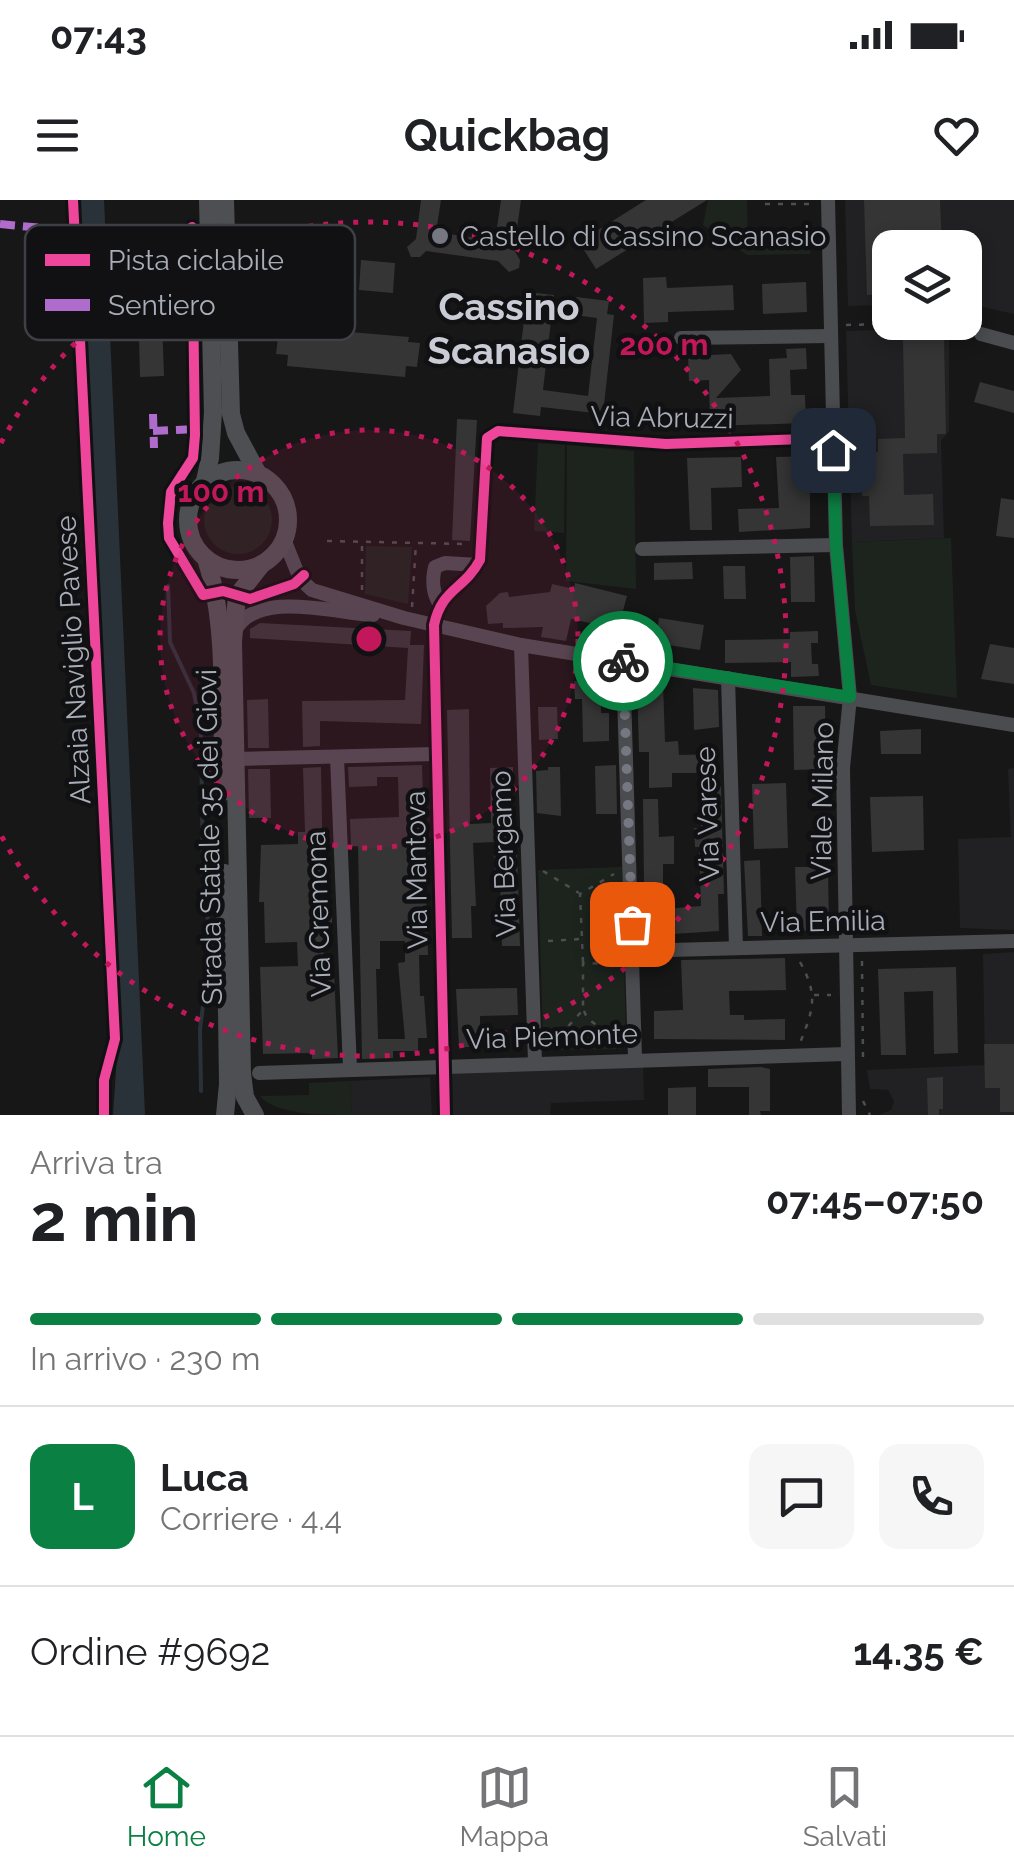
<!DOCTYPE html>
<html lang="it">
<meta charset="utf-8">
<style>
:root{--surface:#fff;--page:#f6f6f6;--text:#202124;--muted:#757577;--line:#e0e0e0;--accent:#0b8043}
body{margin:0;font-family:Raleway,sans-serif;background:var(--page);color:var(--text);height:100vh;display:flex;flex-direction:column;font-size:38px;white-space:nowrap}
*{box-sizing:border-box;margin:0}
p{font-size:32px;color:var(--muted)}
.icon{flex:none;width:55px;height:55px;fill:none;stroke:currentColor;stroke-width:2;stroke-linecap:round;stroke-linejoin:round}
.map{position:relative;height:915px;overflow:hidden}
.panel{display:flex;flex-direction:column;background:var(--surface);flex:1}
.panel>*{flex:none}
.buttons{position:absolute;left:872px;top:30px;display:grid;gap:20px}
.buttons a{display:grid;place-items:center;width:110px;height:110px;border-radius:20px;background:var(--surface);box-shadow:0 5px 15px #0003;font-size:50px}
.pin{position:absolute;display:grid;place-items:center;width:85px;height:85px;color:#fff;margin:-42px;border-radius:20px;box-shadow:0 5px 15px #0006}
.courier{position:absolute;display:grid;place-items:center;width:100px;height:100px;margin:-50px;border:8px solid #0b8043;border-radius:50%;background:#fff;color:#222;box-shadow:0 2px 12px #0007}
.headline em{font-style:normal;font-weight:700}
.headline div{display:flex;flex-direction:column-reverse}
.headline{display:flex;align-items:center;justify-content:space-between;height:170px;padding:0 30px}
h1{font-size:65px;font-weight:700;line-height:75px}
.bar{display:grid;grid-template-columns:repeat(4,1fr);gap:15px 10px;align-content:center;height:120px;padding:0 30px}
.bar i{height:12px;border-radius:8px;background:var(--line)}
.bar .active{background:var(--accent)}
.bar p{grid-column:span 4}
.line{display:flex;align-items:center;gap:25px;padding:0 30px;border-top:2px solid var(--line)}
.line div{flex:1}
.round{display:grid;place-items:center;flex:none;width:105px;height:105px;border-radius:20px;background:var(--page)}
.status{display:flex;justify-content:space-between;align-items:center;height:70px;padding:0 50px;background:var(--surface);direction:ltr}
.status svg{height:28px;fill:currentColor}
header{display:flex;justify-content:space-between;align-items:center;height:130px;padding:0 30px;background:var(--surface);font-size:45px;font-weight:700}
.dock{display:flex;justify-content:space-around;align-items:center;height:140px;border-top:2px solid var(--line);background:var(--surface);font-size:28px;color:var(--muted)}
.dock a{display:grid;justify-items:center;gap:5px}
.dock .active{color:var(--accent)}
.map>svg:first-child{display:block}
.built{fill:#212123}
.green{fill:#1d241e}
.water{fill:#2a3239}
.lines{fill:none;stroke-linecap:round;stroke-linejoin:round}
.stream{stroke:#2a3239;stroke-width:4}
.building{fill:#353536;fill-rule:evenodd}
.path{stroke:#4d4e52;stroke-width:2.5;stroke-dasharray:5 8;stroke-linecap:butt}
.minor{stroke:#4b4c50;stroke-width:14}
.major{stroke:#4d4f52;stroke-width:18}
.quiet{stroke:#b06ccc;stroke-width:8;stroke-dasharray:15 8;stroke-linecap:butt}
.cycleway-casing{stroke:#111113;stroke-width:16}
.cycleway{stroke:#ed469a;stroke-width:10}
.done{stroke:#757880;stroke-width:10;stroke-dasharray:0 18}
.route{stroke:#0b8043;stroke-width:12}
.ring{fill:none;stroke:#c2185b;stroke-width:5;stroke-dasharray:5 10}
.poi-dot{fill:#757880;stroke:#111113;stroke-width:4}
.labels{text-anchor:middle;stroke-width:9;stroke-linejoin:round;paint-order:stroke}
.poi-label{font-size:28px;fill:#a8adb8;stroke:#111113;text-anchor:start}
.street-label{font-size:28px;fill:#a8adb8;stroke:#111113}
.district-label{font-size:38px;font-weight:bold;fill:#c9ccd4;stroke:#111113}
.key{fill:#111113;stroke:#3e4045;stroke-width:2.5}
.key-label{font-size:28px;fill:#a8adb8}
.centre{fill:#c2185b;stroke:#111113;stroke-width:5}
.ring-label{font-size:30px;text-anchor:middle;font-weight:bold;fill:#c2185b;stroke:#111113;stroke-width:9;stroke-linejoin:round;paint-order:stroke}
</style>
<div class="status"><b>07:43</b><svg viewBox="0 0 49 12"><path d="M0 12V9h3v3zM5 12V6h3v6zM10 12V3h3v9zM15 12V0h3v12zM26 1h20v11H26zM47 4h2v5h-2z"/></svg></div>
<header><svg class="icon" aria-label="menu" viewBox="0 0 24 24"><path d="M4 6h16M4 12h16M4 18h16"/></svg>Quickbag<svg class="icon" aria-label="heart" viewBox="0 0 24 24"><path d="M12 20l-8-8c-3-5 5-10 8-4 3-6 11-1 8 4z"/></svg></header>
<div class="map">
<svg width="1014" height="915" viewBox="0 0 1014 915">
<rect width="100%" height="100%" fill="#171717"/>
<!-- built -->
<g class="built">
<path d="M845 0H1014V114L965 103V48H890V105L848 106Z"/>
<path d="M938 128 939 137 949 138V231L941 241 944 338 852 342 846 131Z"/>
<path d="M1014 568V730L960 728 958 639 1011 637 1008 569Z"/>
<path d="M1014 752V915H879L891 910 894 901 888 890 870 889 867 870 985 865 983 754Z"/>
<path d="M643 865 644 900 551 903 550 915H451L450 871Z"/>
<path d="M430 877 432 915H352L350 881Z"/>
</g>
<!-- green -->
<g class="green">
<path d="M708 0H747L748 49 810 47V54L747 55 703 25Z"/>
<path d="M538 243 565 245 564 333 534 331Z"/>
<path d="M567 245 634 251 636 389 566 381Z"/>
<circle cx="238" cy="320" r="34"/>
<path d="M951 338 957 498 871 485 855 410 852 342Z"/>
<path d="M366 346 412 347 408 404 365 394Z"/>
<path d="M622 667 626 840 621 841V849L559 850V845L552 837H543L538 670Z"/>
<path d="M350 881 352 915C322 915 276 915 260 896L309 895V883Z"/>
</g>
<!-- water -->
<path class="water" d="M80 0H104L145 915H113L118 843Z"/>
<g class="lines">
<!-- stream -->
<path class="stream" d="M168 386 170 442 194 493 201 532 203 680 211 745 200 829 201 891"/>
</g>
<!-- building -->
<g class="building">
<path d="M421 0H441L436 32 495 41 501 0H521L514 50 520 60 519 68 509 72 498 61 426 51 420 57H411L407 47 416 39Z"/>
<path d="M646 0H707L596 69 579 42Z"/>
<path d="M864 0H940L942 48H890V94L867 95Z"/>
<path d="M160 60 164 176 140 177 137 61Z"/>
<path d="M361 60 395 63 393 93 359 90Z"/>
<path d="M666 77 667 88 733 85 734 110 668 112V122L644 123 643 78Z"/>
<path d="M806 82 807 112 763 114 762 84Z"/>
<path d="M536 93 554 95 543 190 588 196 597 118 574 115 576 97 609 101 607 114 614 115 603 214 541 207 540 216 513 213 526 103 534 104Z"/>
<path d="M291 127 409 137 408 142 420 143 417 167 406 166 405 177 287 166 288 155 276 154 279 130 290 131Z"/>
<path d="M944 139 946 234H937V253L903 254 904 295 933 294 934 325 870 326 869 296H862L861 252H878V239L905 238 903 140Z"/>
<path d="M806 148 807 169 790 170 791 195H805L806 223 710 226 709 180 689 181 688 156 731 154 741 170 716 198 770 196 769 159 787 158 786 149Z"/>
<path d="M980 182 1014 191V213L974 202Z"/>
<path d="M457 219 477 220 470 341 452 340Z"/>
<path d="M810 256V328L739 332 738 309 779 308 776 257Z"/>
<path d="M741 257 742 287 711 288 712 330H690L687 258Z"/>
<path d="M1001 298 1014 300V338L996 336Z"/>
<path d="M814 356 815 402H791L790 357Z"/>
<path d="M692 362 693 379 654 380V363Z"/>
<path d="M723 366H745L746 399H724Z"/>
<path d="M575 383 627 396 618 429 571 419 566 441 541 437 543 427 503 428V423L488 424 486 406 500 393 508 392 509 397 550 392 552 384 574 389Z"/>
<path d="M659 418 704 425 700 450 655 443Z"/>
<path d="M260 423 411 431 410 445H424L421 524 320 521V546L303 547 302 501 405 500 408 448 250 438V429Z"/>
<path d="M818 431V443H811L812 464H818L819 476 791 477V462L725 463V440L790 439V432Z"/>
<path d="M990 444 1014 448V484L981 479Z"/>
<path d="M600 472 601 513H609V541L583 542 582 499H575L574 481H582L581 473Z"/>
<path d="M663 482 665 542 678 541 679 555 716 554 717 586H721L724 694H718L719 731 642 736 641 711 701 706 699 647H695L694 628H701L700 573H672V587L649 588V552H639L637 483Z"/>
<path d="M693 488 718 490 719 527 694 530Z"/>
<path d="M268 499 269 548H248L247 500Z"/>
<path d="M793 506H825L826 569 794 570Z"/>
<path d="M538 507H557L558 539 539 540Z"/>
<path d="M469 509 470 624 491 623 490 568 513 567 514 609H508L510 652H517L520 746H502L500 674H495L494 642 473 643 476 706H471L472 738H452L447 510Z"/>
<path d="M921 529V554H881L880 531Z"/>
<path d="M422 565 428 755H419L420 796H424L427 838H418V851H393V858L362 859 358 646H351L350 619 399 617 398 577H377V586L349 587 348 567ZM380 741H405V762L398 763 405 839H378L376 769H380Z"/>
<path d="M616 565 617 614H596L595 566Z"/>
<path d="M321 567 323 675 316 676 317 714 332 713V731H323L324 773H334L338 858 312 859V853L263 854 260 767 298 766 297 742 265 743 264 702H259L261 645 298 644V632H305L303 568Z"/>
<path d="M548 567H560L561 616 537 613 536 571 548 570Z"/>
<path d="M248 569H270L271 618H249Z"/>
<path d="M786 583 788 648 754 649 752 584Z"/>
<path d="M923 596 924 650 872 652 870 597Z"/>
<path d="M643 599H658L659 637 674 636V664H663V685H644Z"/>
<path d="M760 660 762 736H748L744 661Z"/>
<path d="M795 667H828L829 730 797 731Z"/>
<path d="M785 758 786 790 729 791 730 815H744V820L785 819V840L654 839V811L683 810 681 760Z"/>
<path d="M956 767 958 853 934 854 933 791 904 792 906 855H881L878 769Z"/>
<path d="M517 788 518 815 480 816V847H459L456 789Z"/>
<path d="M984 844H1014V912H1000V888H985Z"/>
<path d="M761 867 770 869V911H760L761 915H749V887H708V869Z"/>
<path d="M943 877V909H939V915H928L927 878Z"/>
<path d="M696 887V915H668V888Z"/>
</g>
<g class="lines">
<!-- path -->
<g class="path">
<path d="M765 4H813"/>
<path d="M74 31 192 27"/>
<path d="M965 102 976 123"/>
<path d="M965 122H974"/>
<path d="M846 125 954 122"/>
<path d="M327 341 466 344"/>
<path d="M362 390V343"/>
<path d="M412 407 416 343"/>
<path d="M543 671 579 693"/>
<path d="M548 741 580 739"/>
<path d="M862 761 863 858"/>
<path d="M583 762 580 694 614 674"/>
<path d="M800 762C819 796 813 810 800 843"/>
<path d="M814 795H831"/>
<path d="M584 811 587 818 619 842"/>
<path d="M551 845 583 810V763L620 764"/>
<path d="M863 901 870 915"/>
</g>
<!-- minor -->
<g class="minor">
<path d="M828 0 836 345 850 497 843 568 849 915"/>
<path d="M981 134 1014 143"/>
<path d="M681 138 831 136"/>
<path d="M284 339 300 379 312 390 404 418 521 445 1014 525"/>
<path d="M642 349 836 345"/>
<path d="M439 403C432 391 432 380 435 367L445 363 478 365"/>
<path d="M235 431C256 389 335 413 373 415"/>
<path d="M521 445 535 862"/>
<path d="M623 461 635 858"/>
<path d="M728 478 736 748"/>
<path d="M337 557 350 869"/>
<path d="M235 559 436 554"/>
<path d="M633 751 1014 741"/>
<path d="M259 873 846 854"/>
<path d="M445 915 434 425C442 388 464 390 480 360L487 238 498 231 666 244 833 238"/>
</g>
<!-- major -->
<g class="major">
<path d="M225 0 231 214 236 233 258 274"/>
<circle cx="238" cy="320" r="50"/>
<path d="M205 281 210 258 213 212 208 0"/>
<path d="M206 359C229 428 221 518 223 592"/>
<path d="M225 915 228 884 225 673"/>
<path d="M255 915 245 897 242 873 233 441 237 396 262 364"/>
</g>
<!-- quiet -->
<g class="quiet">
<path d="M0 24 74 31"/>
<path d="M153 214 154 248"/>
<path d="M153 231 195 229"/>
</g>
<!-- cycleway casing -->
<g class="cycleway-casing">
<g id="cycleway">
<path d="M73 0 115 839 104 880V915"/>
<path d="M192 27 195 235 193 258 171 292 168 323 169 338 203 395 223 391 250 399 294 384 304 375"/>
<path d="M445 915 434 425C442 388 464 390 480 360L487 238 498 231 666 244 833 238"/>
</g>
</g>
<!-- cycleway -->
<use href="#cycleway" class="cycleway"/>
</g>
<g class="lines">
<!-- done -->
<path class="done" d="M623 461 632 724"/>
<!-- route -->
<path class="route" d="M623 461 850 497 836 345 833 250"/>
</g>
<!-- distance rings -->
<circle cx="369" cy="439" r="209" fill="#c2185b" fill-opacity=".12"/>
<g class="ring">
<circle cx="369" cy="439" r="209"/>
<path d="M1 243A417 417 0 1 1 1 635"/>
</g>
<!-- markers -->
<circle class="poi-dot" cx="440" cy="36" r="10"/>
<g class="labels">
<!-- poi labels -->
<g class="poi-label">
<text x="460" y="46">Castello di Cassino Scanasio</text>
</g>
<!-- street labels -->
<g class="street-label">
<text transform="translate(662 217) rotate(1)" y="10">Via Abruzzi</text>
<text transform="translate(73 460) rotate(-93)" y="10">Alzaia Naviglio Pavese</text>
<text transform="translate(822 601) rotate(-89)" y="10">Viale Milano</text>
<text transform="translate(707 614) rotate(-92)" y="10">Via Varese</text>
<text transform="translate(209 637) rotate(-91)" y="10">Strada Statale 35 dei Giovi</text>
<text transform="translate(503 654) rotate(-92)" y="10">Via Bergamo</text>
<text transform="translate(416 670) rotate(-91)" y="10">Via Mantova</text>
<text transform="translate(318 714) rotate(-92)" y="10">Via Cremona</text>
<text transform="translate(823 721) rotate(-1)" y="10">Via Emilia</text>
<text transform="translate(552 836) rotate(-2)" y="10">Via Piemonte</text>
</g>
<!-- district labels -->
<g class="district-label">
<text x="509" y="120">Cassino<tspan x="509" dy="44">Scanasio</tspan></text>
</g>
</g>
<!-- legend -->
<rect x="25" y="25" width="330" height="115" rx="15" class="key"/>
<rect x="45" y="54" width="45" height="12" fill="#ed469a"/>
<rect x="45" y="99" width="45" height="12" fill="#b06ccc"/>
<g class="key-label">
<text x="108" y="70">Pista ciclabile</text>
<text x="108" y="115">Sentiero</text>
</g>
<circle cx="369" cy="439" r="15" class="centre"/>
<g class="ring-label">
<text x="664" y="155">200 m</text>
<text x="221" y="302">100 m</text>
</g>
</svg>
<div class="buttons">
<a><svg class="icon" aria-label="layers" viewBox="0 0 24 24"><path d="M12 4l9 5-9 5-9-5zM3 14l9 5 9-5"/></svg></a>
</div>
<div class="pin" style="left:632px;top:724px;background:#ea580c"><svg class="icon" aria-label="bag" viewBox="0 0 24 24"><path d="M5 8h14l-1 12H6zM9 8a3 3 0 0 1 6 0"/></svg></div>
<div class="pin" style="left:833px;top:250px;background:#1f2937"><svg class="icon" aria-label="home" viewBox="0 0 24 24"><path d="M3 11l9-7 9 7M6 9v11h12V9"/></svg></div>
<div class="courier" style="left:623px;top:461px"><svg class="icon" aria-label="bike" viewBox="0 0 24 24"><circle cx="6" cy="16" r="4"/><circle cx="18" cy="16" r="4"/><path d="M6 16l4-8h5l3 8M10 8l3 8H6M13 5h3"/></svg></div>
</div>
<section class="panel">
<div class="headline"><div><h1>2 min</h1><p>Arriva tra</p></div><em>07:45–07:50</em></div>
<div class="bar"><i class="active"></i><i class="active"></i><i class="active"></i><i></i><p>In arrivo · 230 m</p></div>
<div class="line" style="height:180px"><b class="round" style="background:var(--accent);color:#fff">L</b><div><b>Luca</b><p>Corriere · 4.4</p></div><a class="round"><svg class="icon" aria-label="chat" viewBox="0 0 24 24"><path d="M4 5h16v11H9l-5 4z"/></svg></a><a class="round"><svg class="icon" aria-label="phone" viewBox="0 0 24 24"><path d="M5 4h4l2 5-3 2q2 4 5 5l2-3 5 2v4C11 20 4 13 5 4z"/></svg></a></div>
<div class="line" style="height:130px"><div>Ordine #9692</div><b>14.35 €</b></div>
</section>
<nav class="dock">
<a class="active"><svg class="icon" aria-label="home" viewBox="0 0 24 24"><path d="M3 11l9-7 9 7M6 9v11h12V9"/></svg>Home</a>
<a><svg class="icon" aria-label="map" viewBox="0 0 24 24"><path d="M3 6l6-2 6 2 6-2v14l-6 2-6-2-6 2zM9 4v14M15 6v14"/></svg>Mappa</a>
<a><svg class="icon" aria-label="saved" viewBox="0 0 24 24"><path d="M7 4h10v16l-5-4-5 4z"/></svg>Salvati</a>
</nav>
